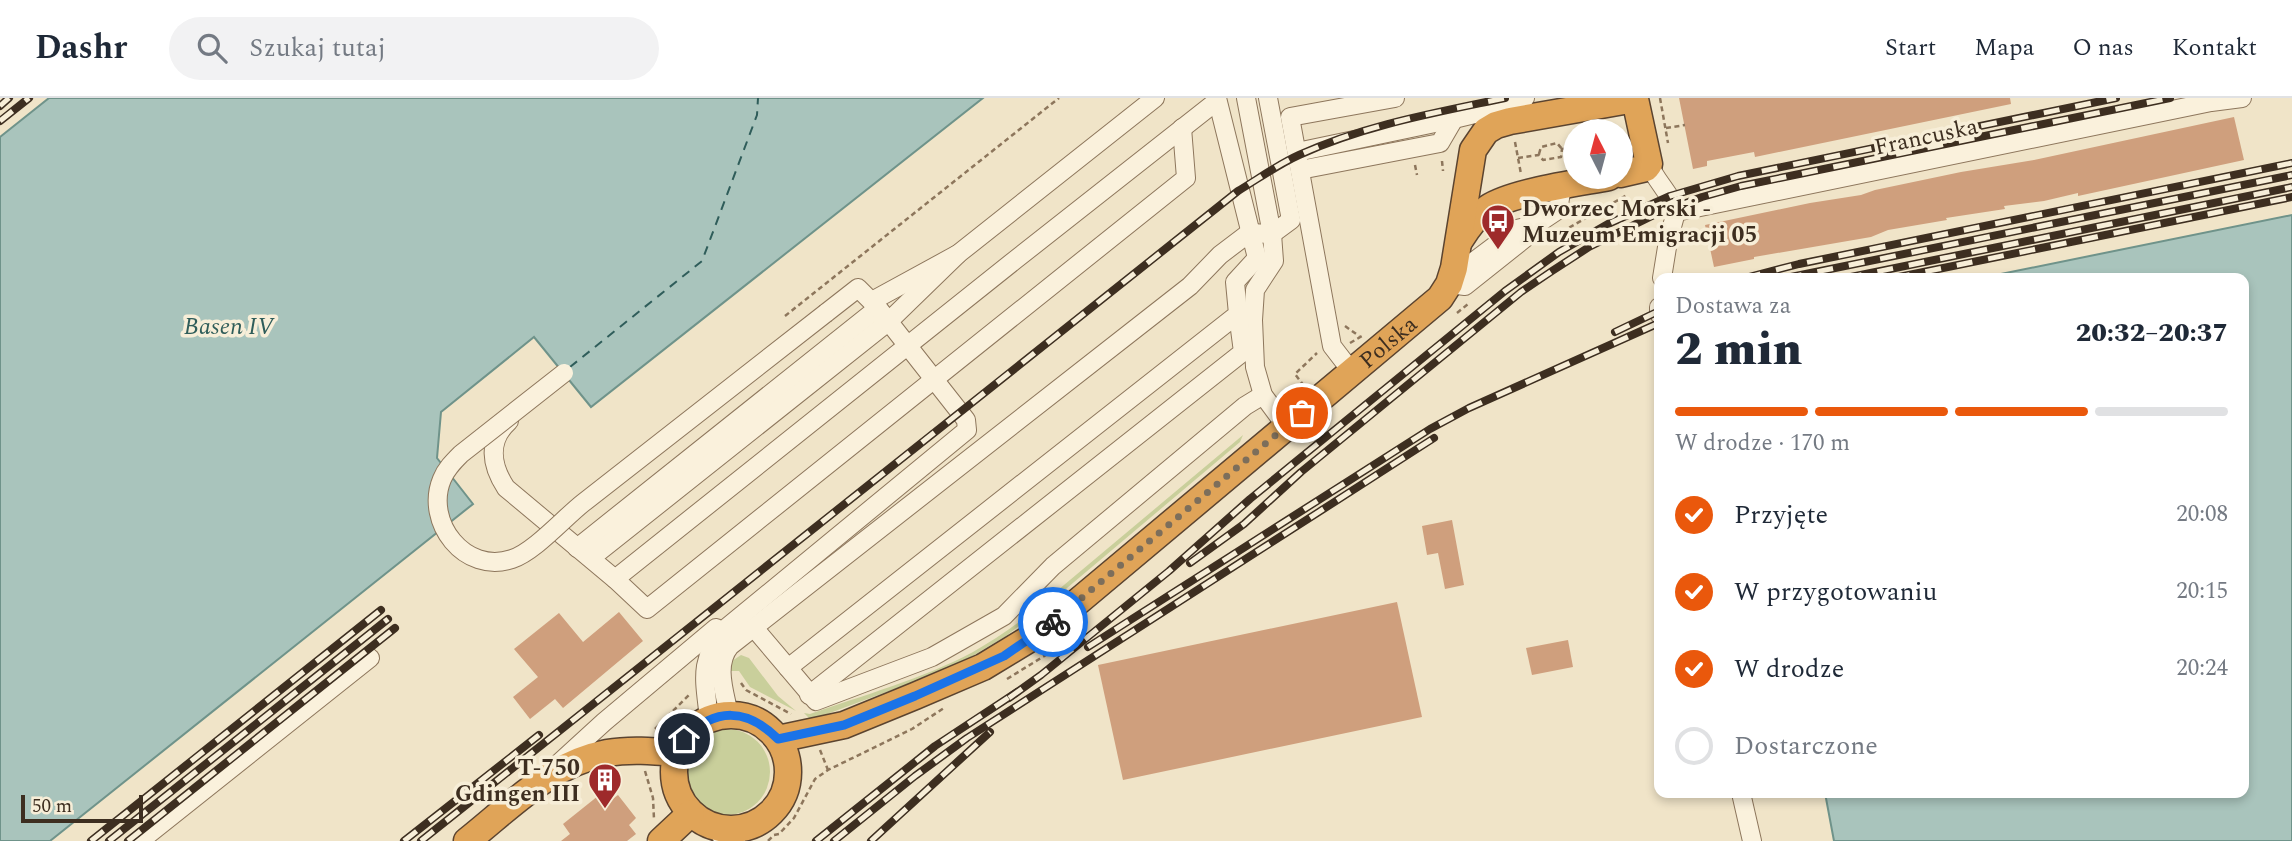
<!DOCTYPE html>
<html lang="pl">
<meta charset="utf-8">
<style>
:root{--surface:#fff;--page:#f2f2f3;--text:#1f2937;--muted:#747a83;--line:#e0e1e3;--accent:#ea580c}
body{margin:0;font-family:Spectral,serif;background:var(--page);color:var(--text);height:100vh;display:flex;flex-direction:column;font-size:26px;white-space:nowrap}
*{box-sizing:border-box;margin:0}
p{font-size:23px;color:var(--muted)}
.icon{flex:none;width:38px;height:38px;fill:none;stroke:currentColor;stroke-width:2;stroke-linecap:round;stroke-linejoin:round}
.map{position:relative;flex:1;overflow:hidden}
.details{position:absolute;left:1654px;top:175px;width:595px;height:525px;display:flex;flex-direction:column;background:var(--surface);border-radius:14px;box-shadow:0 4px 10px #0003}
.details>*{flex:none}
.needle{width:46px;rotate:354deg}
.controls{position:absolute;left:1563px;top:21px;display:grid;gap:14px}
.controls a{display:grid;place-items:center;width:70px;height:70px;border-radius:50%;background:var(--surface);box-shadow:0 4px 10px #0003;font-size:35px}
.scale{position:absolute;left:21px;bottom:18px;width:122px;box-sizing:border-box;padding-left:7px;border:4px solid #3d2e20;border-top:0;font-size:19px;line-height:24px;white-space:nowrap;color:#3d2e20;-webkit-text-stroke:5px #f7eed8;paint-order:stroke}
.pin{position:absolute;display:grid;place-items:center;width:60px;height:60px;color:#fff;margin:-30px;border:4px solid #fff;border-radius:50%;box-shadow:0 2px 7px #0007}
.courier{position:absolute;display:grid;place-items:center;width:70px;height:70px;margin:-35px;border:5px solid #1a73e8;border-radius:50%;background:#fff;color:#222;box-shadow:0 2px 9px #0007}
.headline em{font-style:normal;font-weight:800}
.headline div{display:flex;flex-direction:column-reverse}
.headline{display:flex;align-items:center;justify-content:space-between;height:119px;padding:0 21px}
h1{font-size:46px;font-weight:800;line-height:52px}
.bar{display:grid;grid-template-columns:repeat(4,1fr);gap:10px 7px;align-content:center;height:84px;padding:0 21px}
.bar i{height:9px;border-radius:5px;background:var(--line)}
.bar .on{background:var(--accent)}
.bar p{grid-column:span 4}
ol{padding:0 21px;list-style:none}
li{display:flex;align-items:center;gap:21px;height:77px}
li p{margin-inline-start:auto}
li .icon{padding:7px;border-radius:50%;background:var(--accent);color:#fff;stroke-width:4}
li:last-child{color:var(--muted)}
li i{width:38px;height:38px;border:4px solid var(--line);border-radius:50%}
header{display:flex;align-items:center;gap:42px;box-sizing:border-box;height:98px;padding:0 35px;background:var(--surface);border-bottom:2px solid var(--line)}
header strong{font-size:33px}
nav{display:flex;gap:38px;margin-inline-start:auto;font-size:24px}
.search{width:490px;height:63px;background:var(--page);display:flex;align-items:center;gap:18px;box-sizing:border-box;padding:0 24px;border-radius:38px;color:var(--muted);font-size:26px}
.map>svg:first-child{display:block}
.green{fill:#c9cf9b}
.water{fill:#a9c4bc;stroke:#6f938a;stroke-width:2}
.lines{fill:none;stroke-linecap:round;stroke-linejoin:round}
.ferry{stroke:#2f5d5a;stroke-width:2;stroke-dasharray:9 7;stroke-linecap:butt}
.building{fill:#cf9f7d}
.minor-casing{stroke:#8d765c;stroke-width:20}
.highway-casing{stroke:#5b4430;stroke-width:29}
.path{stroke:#8d765c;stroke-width:2.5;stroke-dasharray:5 3.5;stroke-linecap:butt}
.minor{stroke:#faf1dc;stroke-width:18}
.highway{stroke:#e0a458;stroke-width:26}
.rail-casing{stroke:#3d2e20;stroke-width:8}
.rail{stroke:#f7eed8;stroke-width:5;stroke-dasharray:16;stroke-linecap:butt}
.minor-bridge-casing{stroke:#8d765c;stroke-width:20;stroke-linecap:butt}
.minor-bridge{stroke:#faf1dc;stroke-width:18}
.done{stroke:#7c6e5b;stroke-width:7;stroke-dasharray:0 12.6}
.route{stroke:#1a73e8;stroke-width:9}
.labels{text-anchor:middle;stroke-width:7;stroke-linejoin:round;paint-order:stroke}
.street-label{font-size:23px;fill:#3d2e20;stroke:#f7eed8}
.poi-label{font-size:23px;font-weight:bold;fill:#3d2e20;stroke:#f7eed8;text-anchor:start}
.water-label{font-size:24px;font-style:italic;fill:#2f5d5a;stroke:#f7eed8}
</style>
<header>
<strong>Dashr</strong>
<div class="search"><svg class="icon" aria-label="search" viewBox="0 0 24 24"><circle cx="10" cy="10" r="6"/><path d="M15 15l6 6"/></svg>Szukaj tutaj</div>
<nav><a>Start</a><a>Mapa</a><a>O nas</a><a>Kontakt</a></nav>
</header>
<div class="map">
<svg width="2292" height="743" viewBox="0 0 2292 743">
<rect width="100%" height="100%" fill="#f0e4c8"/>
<!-- green -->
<g class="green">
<path d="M1243 337 1240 344 1054 501 1006 538 969 560 932 577 811 622 804 615 810 616C864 597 922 581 973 554 992 543 1010 531 1027 518Z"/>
<path d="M741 557 749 560 778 598 796 613 750 589 739 573H727L729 565Z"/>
<circle cx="727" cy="674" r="43"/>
</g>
<!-- water -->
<g class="water">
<path d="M49 0H983L591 309 534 239 441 314 437 360 473 406 50 743H0V39Z"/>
<path d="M2292 117V743H1834L1825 695H2244V180H1981Z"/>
</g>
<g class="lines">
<!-- ferry -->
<path class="ferry" d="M570 269 702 163 757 17 758 0"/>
</g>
<!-- building -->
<g class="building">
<path d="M1679 0H2010L2011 6 1755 59 1754 54 1707 63V68L1693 71Z"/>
<path d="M2234 19 2244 62 2078 98V95L2044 103 2004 108 2005 111 1946 120 1947 122 1888 132 1871 139 1754 159V161L1714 169 1705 127 1810 105 1861 97 1875 92 1961 74 2034 62Z"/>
<path d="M1452 422 1464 487 1445 491 1438 455 1427 457 1422 428Z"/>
<path d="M1397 504 1422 619 1123 682 1098 567Z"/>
<path d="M619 514 643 543 563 610 555 601 530 621 513 599 538 579 514 551 559 515 583 544Z"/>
<path d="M1568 542 1573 569 1532 577 1526 550Z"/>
<path d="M603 694 610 703 618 697 636 720 629 727 636 736 627 743H561L570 736 563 726Z"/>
</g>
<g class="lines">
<!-- minor casing -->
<g class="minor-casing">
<g id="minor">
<path d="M1246 0 1272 136 1274 163 1255 192 1253 222 1255 269 1263 297 1286 328"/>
<path d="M1297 54 1454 21 1504 9 1525 0"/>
<path d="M1649 66C1656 84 1671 95 1676 114"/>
<path d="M1300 72 1440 45 1454 21"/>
<path d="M1676 114 2211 4 2242 0"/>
<path d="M1454 170 1469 167 1517 131 1537 126"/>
<path d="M1662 180 1668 143 1676 114"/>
<path d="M1449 186 1465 188 1524 141 1537 126 1558 112 1562 89"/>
<path d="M872 203 958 156 1155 0"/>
<path d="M1659 209V216"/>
<path d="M1352 274 1332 248 1290 19 1395 0"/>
<path d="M509 323C487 343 491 367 506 390L615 481 1015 162 1217 3"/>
<path d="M577 450 878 210"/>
<path d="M591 460 888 224 958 156"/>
<path d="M615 481 647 511 1186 80 1182 30"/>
<path d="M755 531 816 603 932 559 1004 518 1053 468 1245 308 1263 297"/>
<path d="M788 570 1238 216 1235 184 1257 160 1217 0"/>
<path d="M809 597 1243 254 1238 216"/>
<path d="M729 617C725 595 714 567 730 548L1190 188 1220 157 1249 135 1272 136 1291 122 1268 0"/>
<path d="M709 621C705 582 698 563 725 531L967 332 966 322 878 210 858 190 826 215"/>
<path d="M557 667 604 624 716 530"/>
<path d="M1741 695 1752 743"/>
<path d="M717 730 724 743"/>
<path d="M140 743 370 560"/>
<path d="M734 743 741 731"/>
</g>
</g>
<!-- highway casing -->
<g class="highway-casing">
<g id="highway">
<path d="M1460 142C1468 129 1476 118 1488 110 1512 94 1578 85 1609 79"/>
<circle cx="731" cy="674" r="57"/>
<path id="s1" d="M778 641 844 627 915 598 983 569 1044 532 1440 200 1449 186 1454 170 1473 52 1486 33 1496 27 1510 23 1635 1 1649 66 1646 70 1620 76"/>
<path d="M467 743C510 709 551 665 607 655 630 651 653 653 677 655"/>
<path d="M661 743 691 715"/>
</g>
</g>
<!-- path -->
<g class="path">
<path d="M1660 0 1668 45"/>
<path d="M1666 30 1685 27"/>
<path d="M1515 44 1521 76"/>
<path d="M1539 56 1541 49 1557 45 1562 51"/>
<path d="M1518 60 1539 57 1543 62 1561 59 1562 51 1575 49"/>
<path d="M1442 63 1443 73"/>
<path d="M1415 67 1417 77"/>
<path d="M1547 142 1627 97"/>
<path d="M1457 215 1468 206"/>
<path d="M785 218 1059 0"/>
<path d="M1345 228 1359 238"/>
<path d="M1350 245 1362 238"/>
<path d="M1304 288 1295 276 1317 255"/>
<path d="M1007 581 1049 555"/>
<path d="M741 585 746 592 791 616"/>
<path d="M655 631 690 596"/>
<path d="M820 652 828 672"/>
<path d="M645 673 653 700 654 721"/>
<path d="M768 743 774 737 779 736 794 720 815 681 828 672 912 631 944 610"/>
</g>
<!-- minor -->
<use href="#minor" class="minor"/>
<!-- highway -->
<use href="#highway" class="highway"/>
<!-- rail casing -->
<g class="rail-casing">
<g id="rail">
<path d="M0 8 9 0"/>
<path d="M0 23 29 0"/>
<path d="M1745 180 1799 166 2292 65"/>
<path d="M1786 180 2292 77"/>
<path d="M1846 180 2292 89"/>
<path d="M1894 180 2292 99"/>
<path d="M1615 234 1659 213"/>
<path d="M1190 465 1244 426 1301 374 1521 194 1552 173 1589 149 1654 117 1702 99 1741 88 2170 0"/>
<path d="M1088 549 1430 331 1469 310 1659 225"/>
<path d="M1009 600 1041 577 1169 473 1250 401 1505 193 1559 154 1608 126 1670 98 1738 78 2116 0"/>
<path d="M91 743 381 512"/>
<path d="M109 743 388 521"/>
<path d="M128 743 395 530"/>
<path d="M404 743 539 637"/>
<path d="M421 743 1238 93C1258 81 1277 67 1299 57 1365 27 1434 15 1505 0"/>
<path d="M816 743 935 648 1017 594"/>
<path d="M834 743 915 678 967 640 1434 340"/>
<path d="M871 743 990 634"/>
</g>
</g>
<!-- rail -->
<use href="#rail" class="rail"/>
<!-- minor-bridge casing -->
<g class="minor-bridge-casing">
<path id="minor-bridge" d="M564 275 461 356C453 364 446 371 442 381 424 424 465 477 512 461 534 454 564 420 583 405 664 342 745 279 826 215"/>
</g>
<!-- minor-bridge -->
<use href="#minor-bridge" class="minor-bridge"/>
</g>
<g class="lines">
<!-- done -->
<path class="done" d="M1053 524 1302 315"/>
<!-- route -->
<path class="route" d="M684 641C715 609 747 610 778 641L844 627 915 598 1004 558 1053 524"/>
</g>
<!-- icons -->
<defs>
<g id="bus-pin" transform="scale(1.75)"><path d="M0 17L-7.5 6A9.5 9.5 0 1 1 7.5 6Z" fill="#9e2a2b" stroke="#f7eed8"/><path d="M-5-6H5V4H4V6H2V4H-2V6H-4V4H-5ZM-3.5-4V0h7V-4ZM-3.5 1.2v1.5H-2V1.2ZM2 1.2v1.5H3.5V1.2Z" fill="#fff"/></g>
<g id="building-pin" transform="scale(1.75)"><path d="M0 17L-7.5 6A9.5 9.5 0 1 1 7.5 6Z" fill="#9e2a2b" stroke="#f7eed8"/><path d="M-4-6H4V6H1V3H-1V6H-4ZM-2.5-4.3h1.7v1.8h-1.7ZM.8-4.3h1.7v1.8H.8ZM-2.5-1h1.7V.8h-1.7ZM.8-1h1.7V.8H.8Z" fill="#fff"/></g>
</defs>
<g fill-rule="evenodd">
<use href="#bus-pin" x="1498" y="123"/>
<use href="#building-pin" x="605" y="682"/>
</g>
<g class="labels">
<!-- street labels -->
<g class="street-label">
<text transform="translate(1926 38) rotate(-12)" y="8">Francuska</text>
<text dy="8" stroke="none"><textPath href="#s1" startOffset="738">Polska</textPath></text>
</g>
<!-- poi labels -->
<g class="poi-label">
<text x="1522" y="118">Dworzec Morski -<tspan x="1522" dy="26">Muzeum Emigracji 05</tspan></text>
<text x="580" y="677" text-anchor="end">T-750<tspan x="580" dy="26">Gdingen III</tspan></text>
</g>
<!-- water labels -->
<g class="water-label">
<text x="229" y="236">Basen IV</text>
</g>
</g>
</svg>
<div class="controls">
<a><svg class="needle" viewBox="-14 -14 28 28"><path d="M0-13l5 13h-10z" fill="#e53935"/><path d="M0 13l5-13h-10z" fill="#747a83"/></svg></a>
</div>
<div class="scale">50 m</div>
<div class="pin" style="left:1302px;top:315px;background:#ea580c"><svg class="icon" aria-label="bag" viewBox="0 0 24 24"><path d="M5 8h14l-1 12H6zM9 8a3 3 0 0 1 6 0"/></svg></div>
<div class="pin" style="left:684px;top:641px;background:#1f2937"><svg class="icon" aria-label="home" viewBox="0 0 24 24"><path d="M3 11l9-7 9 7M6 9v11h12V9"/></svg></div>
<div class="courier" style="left:1053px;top:524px"><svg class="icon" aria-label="bike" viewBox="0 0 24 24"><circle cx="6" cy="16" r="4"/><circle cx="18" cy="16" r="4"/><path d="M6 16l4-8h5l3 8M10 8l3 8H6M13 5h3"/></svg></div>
<section class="details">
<div class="headline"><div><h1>2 min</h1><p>Dostawa za</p></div><em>20:32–20:37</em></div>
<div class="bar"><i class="on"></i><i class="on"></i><i class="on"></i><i></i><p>W drodze · 170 m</p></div>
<ol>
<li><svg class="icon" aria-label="check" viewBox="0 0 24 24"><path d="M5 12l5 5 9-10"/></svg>Przyjęte<p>20:08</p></li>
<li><svg class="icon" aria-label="check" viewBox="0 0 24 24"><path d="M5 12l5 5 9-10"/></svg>W przygotowaniu<p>20:15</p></li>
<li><svg class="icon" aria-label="check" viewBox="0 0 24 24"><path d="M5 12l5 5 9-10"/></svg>W drodze<p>20:24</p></li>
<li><i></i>Dostarczone</li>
</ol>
</section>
</div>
